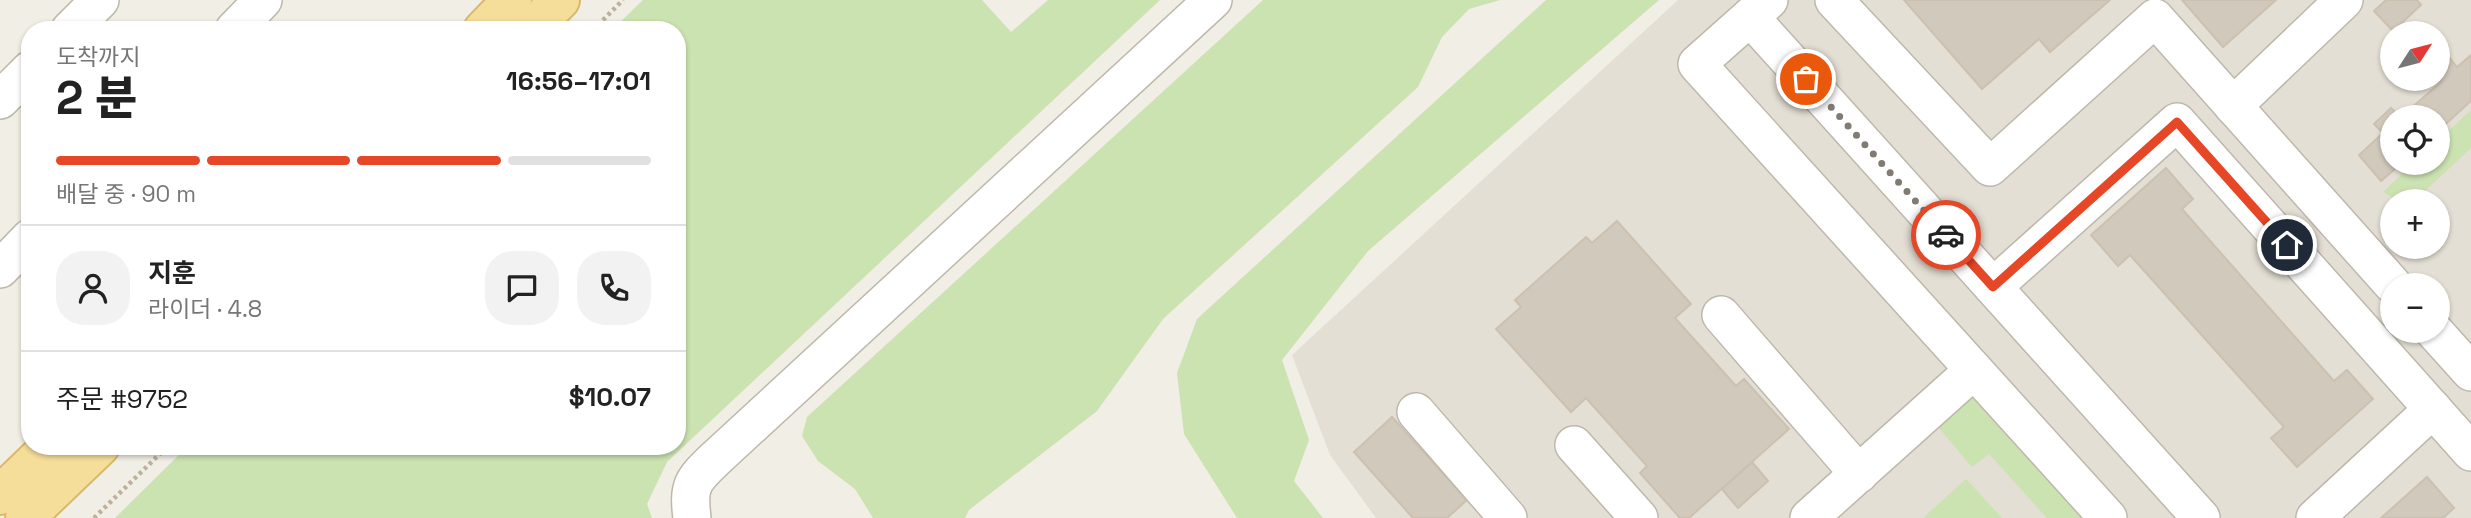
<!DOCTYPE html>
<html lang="ko">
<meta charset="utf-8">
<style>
:root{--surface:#fff;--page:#f2f2f2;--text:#222;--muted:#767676;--line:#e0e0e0;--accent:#e64727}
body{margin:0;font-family:"Space Grotesk","Noto Sans KR",sans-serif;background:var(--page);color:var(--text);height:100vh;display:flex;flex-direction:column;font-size:26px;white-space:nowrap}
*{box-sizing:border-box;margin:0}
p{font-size:23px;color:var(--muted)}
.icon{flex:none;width:38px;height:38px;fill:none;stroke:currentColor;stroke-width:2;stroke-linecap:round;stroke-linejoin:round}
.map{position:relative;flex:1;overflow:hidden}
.panel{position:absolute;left:21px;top:21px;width:665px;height:434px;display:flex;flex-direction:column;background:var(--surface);border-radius:28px;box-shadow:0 2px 5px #0004}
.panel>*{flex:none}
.needle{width:46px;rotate:54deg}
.fabs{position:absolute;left:2380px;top:21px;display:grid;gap:14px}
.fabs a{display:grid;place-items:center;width:70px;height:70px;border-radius:50%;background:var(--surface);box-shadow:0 2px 5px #0004;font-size:35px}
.pin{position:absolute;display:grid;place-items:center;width:60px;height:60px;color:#fff;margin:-30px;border:4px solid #fff;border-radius:50%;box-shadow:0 2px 7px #0007}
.courier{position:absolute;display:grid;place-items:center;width:70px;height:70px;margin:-35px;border:5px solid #e64727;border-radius:50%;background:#fff;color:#222;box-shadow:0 2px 9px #0007}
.head em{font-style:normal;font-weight:800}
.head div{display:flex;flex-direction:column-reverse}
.head{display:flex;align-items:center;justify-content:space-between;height:119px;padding:0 35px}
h1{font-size:46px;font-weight:800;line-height:52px}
.bar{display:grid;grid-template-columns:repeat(4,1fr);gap:10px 7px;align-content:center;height:84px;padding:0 35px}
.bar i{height:9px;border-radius:5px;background:var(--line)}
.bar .current{background:var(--accent)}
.bar p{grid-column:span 4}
.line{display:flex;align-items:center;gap:18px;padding:0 35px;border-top:2px solid var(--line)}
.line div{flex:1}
.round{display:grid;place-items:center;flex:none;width:74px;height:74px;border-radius:28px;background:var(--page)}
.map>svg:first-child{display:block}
.residential{fill:#e4dfd4;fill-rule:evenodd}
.green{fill:#cbe2b1}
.building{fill:#d1c9bc;stroke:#ccc1b0;stroke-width:2}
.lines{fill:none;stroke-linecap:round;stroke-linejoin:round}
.minor-casing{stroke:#beb8ac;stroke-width:40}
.major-casing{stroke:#d8b96c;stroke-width:42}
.path{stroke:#bcb19b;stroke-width:4.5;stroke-dasharray:3.5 3.5;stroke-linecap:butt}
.minor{stroke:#fff;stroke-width:37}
.major{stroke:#f5dd9a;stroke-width:38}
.done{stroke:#807c73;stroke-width:7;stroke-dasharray:0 12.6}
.route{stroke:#e64727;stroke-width:9}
</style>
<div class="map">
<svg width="2471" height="518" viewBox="0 0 2471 518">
<rect width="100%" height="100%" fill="#f1eee5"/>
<!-- residential -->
<path class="residential" d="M1678 0H2471V518H1376L1330 455 1292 355ZM2392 33H2438V79H2392ZM2392 117H2438V163H2392ZM2392 201H2438V247H2392ZM2392 285H2438V331H2392Z"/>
<!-- green -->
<g class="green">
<path d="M643 0H982L1011 32 1048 0H1160L667 462 647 504 652 518H115L188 446H677V30H612Z"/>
<path d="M1263 0H1500L1469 9 1442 37 1418 87 1163 319 1097 411 969 510 965 518H873L855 489 818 461 802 436 807 417Z"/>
<path d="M1546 0H1659L1368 251 1282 360 1309 440 1294 481 1323 518H1237L1184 434 1177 373 1197 319Z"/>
<path d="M2471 110V148L2414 201H2399L2383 192 2414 163H2438V141Z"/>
<path d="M1972 389 2092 518H2047L1989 454 1972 467 1932 420Z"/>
<path d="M1966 479 2002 518H1923Z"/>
</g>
<!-- building -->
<g class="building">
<path d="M1904 0H2110L2050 52 2039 39 1982 89Z"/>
<path d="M2182 0H2276L2223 47Z"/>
<path d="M2386 0H2417L2421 5 2393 31 2374 11Z"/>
<path d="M2471 55V101L2438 131V117H2401L2441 82 2437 79 2438 67 2449 57 2457 67Z"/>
<path d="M2391 108 2400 117H2392V163H2402L2381 181 2359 155 2383 133 2374 124Z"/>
<path d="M2166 168 2193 199 2182 209 2334 381 2347 370 2373 399 2297 467 2271 438 2284 427 2130 255 2118 266 2091 235Z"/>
<path d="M1617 221 1691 304 1675 318 1736 386 1744 379 1789 429 1689 518H1680L1640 473 1647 466 1586 398 1571 412 1496 329 1521 307 1515 300 1586 237 1592 243Z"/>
<path d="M1392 417 1467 500 1447 518H1413L1354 452Z"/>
<path d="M1752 462 1768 481 1738 508 1722 489Z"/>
<path d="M2427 477 2454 508 2443 518H2381Z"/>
</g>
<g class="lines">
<!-- minor casing -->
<g class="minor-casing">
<g id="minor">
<path d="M1769 0 1697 64 2108 518"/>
<path d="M1834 0 1990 167 2155 18 2393 285"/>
<path d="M1750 17 2201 518"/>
<path d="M70 30 100 0"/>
<path d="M234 30 263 0"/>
<path d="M0 100 30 70"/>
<path d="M2233 106 2344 0"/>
<path d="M0 269 30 238"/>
<path d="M1993 287 2177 122 2471 452"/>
<path d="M1721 315 1859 474"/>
<path d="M2434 331 2471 372"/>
<path d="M1416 412 1508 518"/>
<path d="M1574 445 1639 518"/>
<path d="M692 518C688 486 692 481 714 460L1213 0"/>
<path d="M1809 518 1974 370"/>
<path d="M2315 518 2433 409"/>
</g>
</g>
<!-- major casing -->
<g class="major-casing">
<g id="major">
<path d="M483 30 512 0"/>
<path d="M530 30 560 0"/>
<path d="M0 495 51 446"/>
<path d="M25 518 100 446"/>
</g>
</g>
<!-- path -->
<g class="path">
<path d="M593 30 623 0"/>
<path d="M94 518 168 446"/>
</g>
<!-- minor -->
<use href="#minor" class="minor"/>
<!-- major -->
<use href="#major" class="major"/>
</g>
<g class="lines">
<!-- done -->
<path class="done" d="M1806 79 1946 235"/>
<!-- route -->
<path class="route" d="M1946 235 1993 287 2177 122 2287 245"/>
</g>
</svg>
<div class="fabs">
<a><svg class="needle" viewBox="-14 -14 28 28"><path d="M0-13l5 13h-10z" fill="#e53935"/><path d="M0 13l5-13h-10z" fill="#767676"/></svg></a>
<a><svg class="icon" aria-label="locate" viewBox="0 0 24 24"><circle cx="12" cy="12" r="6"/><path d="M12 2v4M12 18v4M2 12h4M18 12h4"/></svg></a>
<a>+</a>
<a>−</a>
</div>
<div class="pin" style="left:1806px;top:79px;background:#ea580c"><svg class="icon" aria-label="bag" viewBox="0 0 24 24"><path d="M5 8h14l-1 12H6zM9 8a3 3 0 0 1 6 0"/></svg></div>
<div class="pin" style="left:2287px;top:245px;background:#1f2937"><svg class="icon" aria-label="home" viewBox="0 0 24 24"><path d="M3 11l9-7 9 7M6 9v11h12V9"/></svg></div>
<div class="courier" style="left:1946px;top:235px"><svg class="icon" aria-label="car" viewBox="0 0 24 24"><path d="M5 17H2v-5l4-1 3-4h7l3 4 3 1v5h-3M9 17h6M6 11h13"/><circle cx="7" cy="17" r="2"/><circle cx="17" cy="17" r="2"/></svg></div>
<section class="panel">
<div class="head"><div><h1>2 분</h1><p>도착까지</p></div><em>16:56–17:01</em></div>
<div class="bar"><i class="current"></i><i class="current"></i><i class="current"></i><i></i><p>배달 중 · 90 m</p></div>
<div class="line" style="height:126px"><a class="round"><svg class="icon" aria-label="person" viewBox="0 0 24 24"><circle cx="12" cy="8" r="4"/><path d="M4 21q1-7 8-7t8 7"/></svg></a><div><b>지훈</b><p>라이더 · 4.8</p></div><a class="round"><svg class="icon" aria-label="chat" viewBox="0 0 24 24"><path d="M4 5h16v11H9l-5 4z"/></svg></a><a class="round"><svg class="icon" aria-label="phone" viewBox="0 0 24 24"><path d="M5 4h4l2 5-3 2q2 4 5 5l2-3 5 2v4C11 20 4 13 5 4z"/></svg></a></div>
<div class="line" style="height:91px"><div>주문 #9752</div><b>$10.07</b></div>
</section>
</div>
